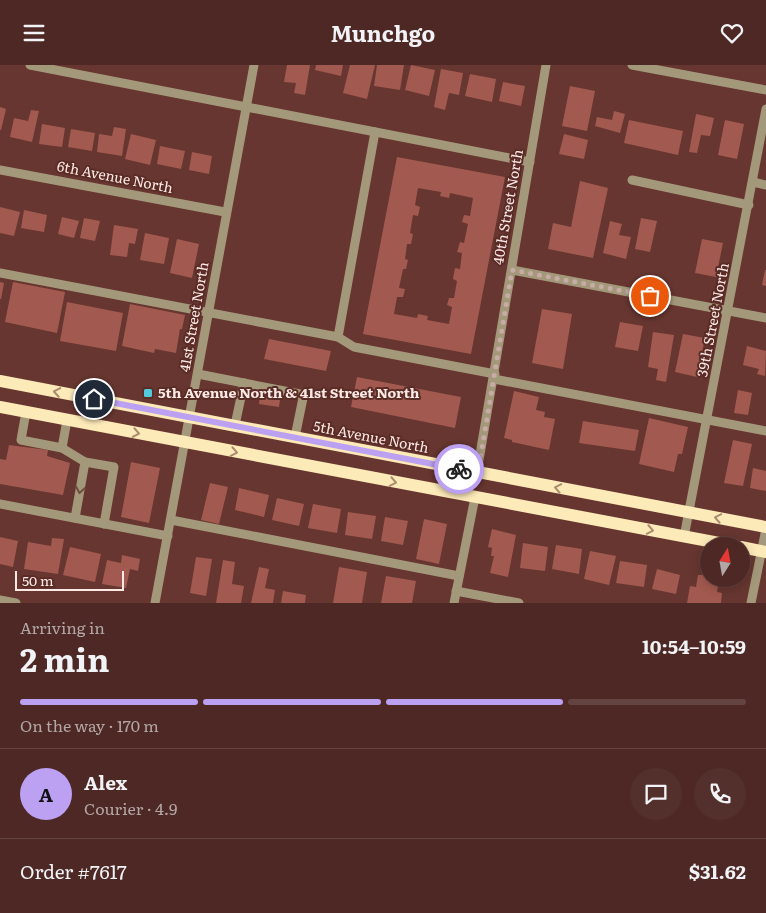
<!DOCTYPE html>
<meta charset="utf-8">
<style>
:root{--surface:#4d2824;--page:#54302c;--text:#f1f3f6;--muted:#b3a6a6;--line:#644441;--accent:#bca0f2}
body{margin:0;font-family:Literata,serif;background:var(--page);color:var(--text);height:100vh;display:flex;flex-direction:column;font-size:19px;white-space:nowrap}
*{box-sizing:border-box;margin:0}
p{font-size:16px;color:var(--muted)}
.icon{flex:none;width:28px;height:28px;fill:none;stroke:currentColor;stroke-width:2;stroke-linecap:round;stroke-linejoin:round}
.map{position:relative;height:538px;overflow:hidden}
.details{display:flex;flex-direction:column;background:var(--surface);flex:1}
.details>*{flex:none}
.needle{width:32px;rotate:11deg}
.tools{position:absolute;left:700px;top:472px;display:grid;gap:10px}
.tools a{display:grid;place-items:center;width:50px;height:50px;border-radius:50%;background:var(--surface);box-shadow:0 2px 12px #0003,0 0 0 1px var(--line);font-size:25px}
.scale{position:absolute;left:15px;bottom:12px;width:109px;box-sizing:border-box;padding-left:5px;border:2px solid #fdeae7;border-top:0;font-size:14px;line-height:18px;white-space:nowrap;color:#fdeae7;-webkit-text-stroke:4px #5b2c26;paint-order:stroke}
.pin{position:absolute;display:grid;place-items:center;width:42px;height:42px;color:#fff;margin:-21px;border:2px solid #fff;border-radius:50%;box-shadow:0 1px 5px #0007}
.courier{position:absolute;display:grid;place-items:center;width:50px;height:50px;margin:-25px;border:4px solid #bca0f2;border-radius:50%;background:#fff;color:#222;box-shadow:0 1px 6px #0007}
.overview em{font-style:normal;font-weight:700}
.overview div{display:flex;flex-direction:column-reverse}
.overview{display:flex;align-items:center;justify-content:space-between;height:85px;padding:0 20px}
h1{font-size:32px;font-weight:700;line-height:38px}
.bar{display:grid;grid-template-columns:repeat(4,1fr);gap:8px 5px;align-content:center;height:60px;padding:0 20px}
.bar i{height:6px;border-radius:4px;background:var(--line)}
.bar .selected{background:var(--accent)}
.bar p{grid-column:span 4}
.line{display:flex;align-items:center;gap:12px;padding:0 20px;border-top:1px solid var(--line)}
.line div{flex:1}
.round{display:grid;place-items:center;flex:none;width:52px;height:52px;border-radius:26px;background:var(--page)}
header{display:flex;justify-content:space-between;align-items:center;height:65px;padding:0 20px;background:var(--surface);font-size:22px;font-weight:700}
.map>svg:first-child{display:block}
.building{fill:#a2594f;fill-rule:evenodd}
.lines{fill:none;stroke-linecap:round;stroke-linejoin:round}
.minor{stroke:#a4987b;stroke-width:9}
.major{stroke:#fdeab9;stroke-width:12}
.oneway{stroke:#ac8b70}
.oneway2{stroke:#714c40}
.done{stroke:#c8aba7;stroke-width:5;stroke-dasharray:0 9}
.route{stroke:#bca0f2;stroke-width:6}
.poi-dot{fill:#53cadc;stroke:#5b2c26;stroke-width:2}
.labels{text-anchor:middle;stroke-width:4;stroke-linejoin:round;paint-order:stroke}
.street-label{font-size:14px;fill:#fdeae7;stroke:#5b2c26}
.poi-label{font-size:14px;font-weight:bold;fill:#fdeae7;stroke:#5b2c26;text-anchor:start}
</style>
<header><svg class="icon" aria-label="menu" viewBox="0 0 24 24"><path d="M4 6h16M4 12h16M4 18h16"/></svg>Munchgo<svg class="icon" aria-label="heart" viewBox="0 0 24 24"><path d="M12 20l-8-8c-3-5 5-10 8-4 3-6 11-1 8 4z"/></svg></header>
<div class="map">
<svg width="766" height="538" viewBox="0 0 766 538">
<rect width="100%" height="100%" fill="#673630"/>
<!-- building -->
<g class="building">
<path d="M287 0H310L305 30 294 28 296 18 284 17Z"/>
<path d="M316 0H343L341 11 315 5Z"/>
<path d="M350 0H375L367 34 343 28Z"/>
<path d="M377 0H404L400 25 374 21Z"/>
<path d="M411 0 435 5 429 31 405 25Z"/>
<path d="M441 4 463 8 459 30 449 28 445 45 434 42Z"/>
<path d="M470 9 496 14 492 37 465 31Z"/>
<path d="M503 17 525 21 521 41 499 36Z"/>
<path d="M570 21 595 26 587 66 562 61Z"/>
<path d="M0 42 6 44 1 65H0Z"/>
<path d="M31 45 39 46 32 77 10 72 14 53 28 56Z"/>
<path d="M614 46 625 49 620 68 595 61 597 52 612 55Z"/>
<path d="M696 49 714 53 710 71 701 70 697 88 689 87Z"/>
<path d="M629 55 683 66 678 90 624 78Z"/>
<path d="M725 55 744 59 737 94 718 90Z"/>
<path d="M42 59 65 63 62 82 39 79Z"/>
<path d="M114 62 126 64 122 91 97 87 99 69 112 71Z"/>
<path d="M71 64 95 68 92 86 68 82Z"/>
<path d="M131 69 156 75 150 100 125 94Z"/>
<path d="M564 69 588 75 584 94 559 89Z"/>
<path d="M160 81 185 86 181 104 157 99Z"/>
<path d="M192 87 212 91 209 109 189 105Z"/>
<path d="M397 92 505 112 471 289 363 269ZM418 123 441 127 440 131 449 133 450 128 473 133 470 151 464 150 462 157 468 159 464 178 460 177 457 187 462 188 460 204 455 203 453 214 457 216 454 233H449L447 240 452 242 449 259 427 255 428 251 418 249 417 253 394 249 397 232H403L405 224 399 223 403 204H406L408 195 405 194 407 179H411L413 169 410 168 413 150 418 151 420 142 415 140Z"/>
<path d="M580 116 608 123 593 193 548 184 553 158 571 162Z"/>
<path d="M0 142 20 147 14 171 0 168Z"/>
<path d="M24 145 47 150 44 167 21 163Z"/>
<path d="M62 152 79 156 74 173 58 169Z"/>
<path d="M84 153 100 156 95 176 80 173Z"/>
<path d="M641 153 657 156 650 187 635 184Z"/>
<path d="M610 156 622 159 619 170 631 172 626 194 603 188Z"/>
<path d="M114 160 138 164 135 179 129 178 127 192 110 190Z"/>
<path d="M145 168 169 173 164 199 140 195Z"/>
<path d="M177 174 199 179 192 213 170 208Z"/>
<path d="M702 174 723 178 716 212 695 208Z"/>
<path d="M765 205H766V221L762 220Z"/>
<path d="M0 217 4 218 1 234H0Z"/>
<path d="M13 217 65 227 57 268 5 257Z"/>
<path d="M67 237 123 248 116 286 60 276Z"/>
<path d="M130 239 185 250 182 264H180L176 288 155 284 154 288 122 281Z"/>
<path d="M542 244 572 249 563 304 532 298Z"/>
<path d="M620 257 643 261 638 286 615 282Z"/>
<path d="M653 267 674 270 666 317 656 315 658 304 648 302Z"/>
<path d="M683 269 705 273 697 312 675 307Z"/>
<path d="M269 274 331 286 326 306 264 294Z"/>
<path d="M747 281 766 286 765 311 757 309 759 304 743 300Z"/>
<path d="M357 312 461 332 455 363 351 342Z"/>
<path d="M260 325 281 327 279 342 259 339Z"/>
<path d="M738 325 752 328 748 350 734 348Z"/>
<path d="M514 326 539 332 536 345 545 347 544 352 555 354 549 385 512 377V375L504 373Z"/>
<path d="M649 353 688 362 682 389H678L674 407 639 399Z"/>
<path d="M583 356 639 365 635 386 579 378Z"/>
<path d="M733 375 752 379 743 421 724 418Z"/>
<path d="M9 380 48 385 47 391 70 398 63 430 0 419V394L6 395Z"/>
<path d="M131 397 160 403 149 458 121 452Z"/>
<path d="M753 403 766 406V426L750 423Z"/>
<path d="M210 418 228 422 219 459 201 455Z"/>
<path d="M239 423 269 430 264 452 235 445Z"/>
<path d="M277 433 304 439 299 461 272 455Z"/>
<path d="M313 439 341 444 337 468 308 463Z"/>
<path d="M348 447 376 451 372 474 345 470Z"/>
<path d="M385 452 408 456 403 480 381 476Z"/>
<path d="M424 454 447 459 439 499 416 494Z"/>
<path d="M492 464 516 470 508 512 490 508 494 491H491L492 483 488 482Z"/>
<path d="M0 472 18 476 13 502 0 499Z"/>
<path d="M52 473 64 474 58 509 24 504 28 477 51 481Z"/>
<path d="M523 478 548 482 545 506 520 503Z"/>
<path d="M556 480 582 484 579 509 552 504Z"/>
<path d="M70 482 101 489 95 517 63 510Z"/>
<path d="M590 486 616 491 609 520 584 514Z"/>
<path d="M122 490 140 494 138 506 130 504 126 523 102 519 107 495 121 498Z"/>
<path d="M196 492 212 494 206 531 190 528Z"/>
<path d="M223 495 235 497 232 519 244 521 241 538H216Z"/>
<path d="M620 496 647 500 644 522 616 518Z"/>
<path d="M259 502 269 504 265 523 275 525 273 538H251Z"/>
<path d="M339 502 367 507 362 538H333Z"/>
<path d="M657 504 680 510 676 529 652 524Z"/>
<path d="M698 510H709V514L719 515 717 527 722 528 721 538H687L690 521 696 522Z"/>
<path d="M386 511 416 516 412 538H381Z"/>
<path d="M283 526 306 530 305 538H281Z"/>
</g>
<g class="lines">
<!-- minor -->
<g class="minor">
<path d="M30 0 530 97"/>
<path d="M632 0 766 25"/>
<path d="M0 105 225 147"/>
<path d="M632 115 749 140"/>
<path d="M753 117 766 120"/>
<path d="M512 205 766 253"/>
<path d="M0 208 338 272 375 67"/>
<path d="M338 272 354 282 495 309"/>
<path d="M198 309 300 329 303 333 295 372"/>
<path d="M494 314 766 366"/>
<path d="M26 347 21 375 62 383 85 397 114 402 104 459"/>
<path d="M235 360 244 318"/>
<path d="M62 383 67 355"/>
<path d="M477 407 546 0"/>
<path d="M0 439 168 471"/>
<path d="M75 453 85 397"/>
<path d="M171 455 459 511"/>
<path d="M684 472 766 44"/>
<path d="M456 526 519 538"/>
<path d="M0 535 16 538"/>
<path d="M155 538 254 0"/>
<path d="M454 538 475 432"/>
<path d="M751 538 766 464"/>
</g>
<!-- major -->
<g class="major">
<path d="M0 316 766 462"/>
<path d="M0 342 735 481"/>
<path d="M741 482 766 487"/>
</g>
</g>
<!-- one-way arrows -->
<defs><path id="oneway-chevron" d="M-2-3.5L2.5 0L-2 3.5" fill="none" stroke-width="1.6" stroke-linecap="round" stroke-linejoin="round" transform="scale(1.25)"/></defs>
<g class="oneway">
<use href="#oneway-chevron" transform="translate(57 327) rotate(-170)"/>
<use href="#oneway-chevron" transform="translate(136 368) rotate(11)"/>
<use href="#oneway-chevron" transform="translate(234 387) rotate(11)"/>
<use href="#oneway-chevron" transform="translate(393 417) rotate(11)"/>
<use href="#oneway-chevron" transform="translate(558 423) rotate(-169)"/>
<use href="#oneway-chevron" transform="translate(718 453) rotate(-169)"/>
<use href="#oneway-chevron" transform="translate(650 465) rotate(11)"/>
</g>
<use class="oneway2" href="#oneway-chevron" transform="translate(80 425) rotate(100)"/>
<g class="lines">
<!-- done -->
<path class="done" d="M459 404 478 407 512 205 650 231"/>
<!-- route -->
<path class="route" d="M94 334 459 404"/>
</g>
<!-- markers -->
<rect class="poi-dot" x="143" y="323" width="10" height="10" rx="2.5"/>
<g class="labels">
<!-- street labels -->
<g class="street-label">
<text transform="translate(115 112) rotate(11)" y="5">6th Avenue North</text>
<text transform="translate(508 142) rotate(-80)" y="5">40th Street North</text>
<text transform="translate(194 252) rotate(-80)" y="5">41st Street North</text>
<text transform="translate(713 255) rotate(-79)" y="5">39th Street North</text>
<text transform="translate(371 372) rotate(11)" y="5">5th Avenue North</text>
</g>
<!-- poi labels -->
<g class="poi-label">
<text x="158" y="333">5th Avenue North &amp; 41st Street North</text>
</g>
</g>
</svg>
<div class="tools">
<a><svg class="needle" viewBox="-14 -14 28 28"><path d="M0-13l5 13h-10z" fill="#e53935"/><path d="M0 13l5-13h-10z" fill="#b3a6a6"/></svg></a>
</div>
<div class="scale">50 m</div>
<div class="pin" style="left:650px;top:231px;background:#ea580c"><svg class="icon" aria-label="bag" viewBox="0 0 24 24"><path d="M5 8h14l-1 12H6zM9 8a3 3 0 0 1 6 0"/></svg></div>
<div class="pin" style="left:94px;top:334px;background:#1f2937"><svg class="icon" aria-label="home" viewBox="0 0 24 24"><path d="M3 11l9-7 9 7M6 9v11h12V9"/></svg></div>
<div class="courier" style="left:459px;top:404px"><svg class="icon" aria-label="bike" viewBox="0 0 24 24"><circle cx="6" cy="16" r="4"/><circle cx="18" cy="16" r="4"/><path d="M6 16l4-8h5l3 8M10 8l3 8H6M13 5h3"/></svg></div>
</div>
<section class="details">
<div class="overview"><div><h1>2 min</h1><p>Arriving in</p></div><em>10:54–10:59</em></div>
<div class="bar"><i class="selected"></i><i class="selected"></i><i class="selected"></i><i></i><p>On the way · 170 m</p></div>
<div class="line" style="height:90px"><b class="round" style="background:var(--accent);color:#111">A</b><div><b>Alex</b><p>Courier · 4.9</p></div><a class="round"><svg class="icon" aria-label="chat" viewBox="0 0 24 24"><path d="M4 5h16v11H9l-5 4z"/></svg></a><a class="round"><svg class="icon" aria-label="phone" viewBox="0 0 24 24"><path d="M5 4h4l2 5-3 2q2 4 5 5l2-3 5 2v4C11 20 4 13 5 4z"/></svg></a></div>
<div class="line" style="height:65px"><div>Order #7617</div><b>$31.62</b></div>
</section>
